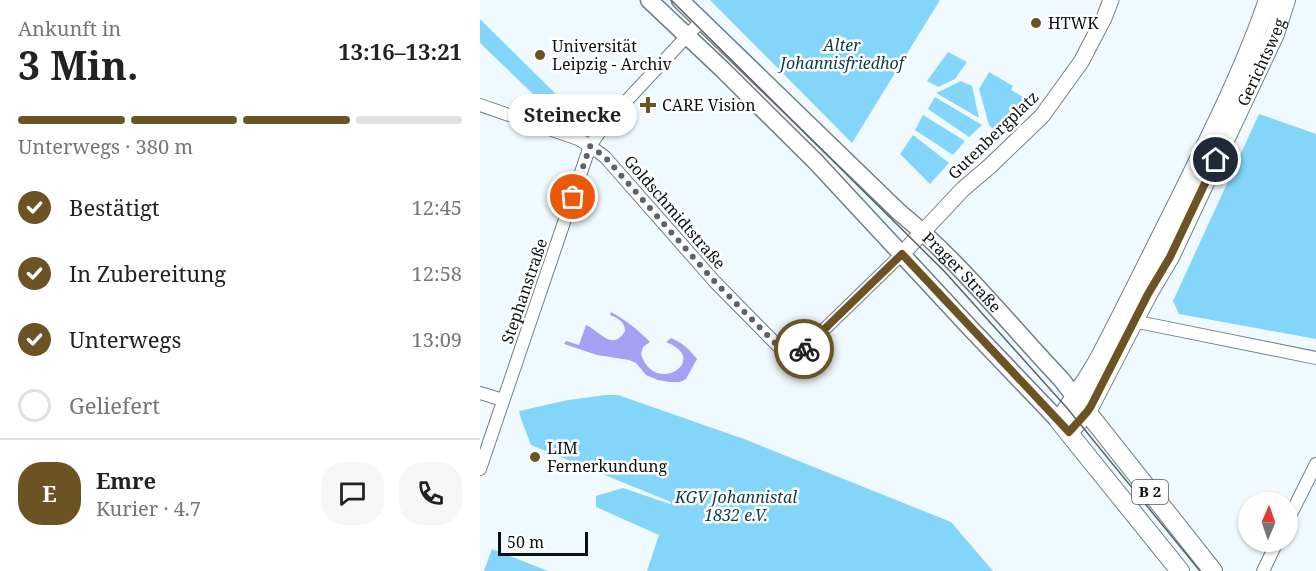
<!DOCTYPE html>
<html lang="de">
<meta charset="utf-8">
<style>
:root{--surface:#fff;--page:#f6f6f6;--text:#222;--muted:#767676;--line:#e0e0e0;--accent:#6b5324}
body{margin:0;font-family:"Noto Serif",serif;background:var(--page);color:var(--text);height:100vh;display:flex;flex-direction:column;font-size:22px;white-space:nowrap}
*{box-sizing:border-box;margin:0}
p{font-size:20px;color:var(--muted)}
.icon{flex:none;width:33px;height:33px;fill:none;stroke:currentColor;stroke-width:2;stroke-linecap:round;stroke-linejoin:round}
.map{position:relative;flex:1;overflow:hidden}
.drawer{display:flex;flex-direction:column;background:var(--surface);width:480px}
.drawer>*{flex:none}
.needle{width:39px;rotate:2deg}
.buttons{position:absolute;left:758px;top:492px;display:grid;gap:12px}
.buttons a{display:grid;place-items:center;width:60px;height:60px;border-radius:50%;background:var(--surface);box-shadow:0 2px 4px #0004;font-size:30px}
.scale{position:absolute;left:18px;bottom:15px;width:90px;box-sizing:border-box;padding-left:6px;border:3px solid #0b1113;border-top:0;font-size:16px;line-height:21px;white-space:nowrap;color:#0b1113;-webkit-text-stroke:4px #fff;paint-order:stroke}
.pin{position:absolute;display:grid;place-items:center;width:51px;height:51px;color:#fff;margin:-26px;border:3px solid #fff;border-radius:50%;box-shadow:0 2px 6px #0007}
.courier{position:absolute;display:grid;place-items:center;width:60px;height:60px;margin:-30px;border:4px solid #6b5324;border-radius:50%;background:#fff;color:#222;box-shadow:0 2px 8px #0007}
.bubble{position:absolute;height:42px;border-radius:21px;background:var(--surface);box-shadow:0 2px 4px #0004;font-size:20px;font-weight:700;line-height:42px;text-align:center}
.summary em{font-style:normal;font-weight:700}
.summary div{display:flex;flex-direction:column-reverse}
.summary{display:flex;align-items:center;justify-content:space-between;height:102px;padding:0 18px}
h1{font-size:39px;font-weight:700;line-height:45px}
.bar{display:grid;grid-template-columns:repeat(4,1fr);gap:9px 6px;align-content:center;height:72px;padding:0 18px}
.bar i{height:8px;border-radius:4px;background:var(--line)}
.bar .current{background:var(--accent)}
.bar p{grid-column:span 4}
.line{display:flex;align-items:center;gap:15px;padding:0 18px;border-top:2px solid var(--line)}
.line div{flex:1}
.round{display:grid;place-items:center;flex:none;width:63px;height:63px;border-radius:24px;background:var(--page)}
ol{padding:0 18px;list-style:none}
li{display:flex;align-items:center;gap:18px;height:66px}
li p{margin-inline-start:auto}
li .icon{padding:6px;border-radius:50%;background:var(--accent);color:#fff;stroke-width:4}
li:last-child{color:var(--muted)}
li i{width:33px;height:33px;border:3px solid var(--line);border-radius:50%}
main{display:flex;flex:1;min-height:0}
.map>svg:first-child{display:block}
.green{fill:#83d6fa}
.water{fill:#a5a0f3}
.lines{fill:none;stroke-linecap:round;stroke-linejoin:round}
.minor-casing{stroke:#707f86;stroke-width:14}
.tertiary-casing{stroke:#707f86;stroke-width:17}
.secondary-casing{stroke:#707f86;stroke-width:19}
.primary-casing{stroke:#707f86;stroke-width:20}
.minor{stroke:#fff;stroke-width:12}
.tertiary{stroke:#fff;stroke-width:15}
.secondary{stroke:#fff;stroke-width:16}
.primary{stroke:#fff;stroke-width:18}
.tram{stroke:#5c6366;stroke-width:1.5}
.done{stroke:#5b6365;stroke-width:6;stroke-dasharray:0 10.8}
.route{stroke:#6b5324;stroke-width:8}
.poi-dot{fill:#6b5324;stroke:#fff;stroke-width:2}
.labels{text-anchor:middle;stroke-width:5;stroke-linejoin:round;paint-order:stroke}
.shield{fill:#fff;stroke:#54585a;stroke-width:1.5}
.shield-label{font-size:15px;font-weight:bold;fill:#0b1113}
.poi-label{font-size:16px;fill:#0b1113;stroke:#fff;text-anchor:start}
.park-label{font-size:16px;font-style:italic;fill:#083b4d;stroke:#fff}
.street-label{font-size:16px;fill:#0b1113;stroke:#fff}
</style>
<main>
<section class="drawer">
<div class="summary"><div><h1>3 Min.</h1><p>Ankunft in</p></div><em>13:16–13:21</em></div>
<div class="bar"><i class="current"></i><i class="current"></i><i class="current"></i><i></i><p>Unterwegs · 380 m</p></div>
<ol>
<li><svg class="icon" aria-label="check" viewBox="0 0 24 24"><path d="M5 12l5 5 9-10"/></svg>Bestätigt<p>12:45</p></li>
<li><svg class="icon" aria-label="check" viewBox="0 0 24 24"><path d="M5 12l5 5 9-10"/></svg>In Zubereitung<p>12:58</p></li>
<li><svg class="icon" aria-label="check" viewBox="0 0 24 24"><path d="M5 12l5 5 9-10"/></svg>Unterwegs<p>13:09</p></li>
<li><i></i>Geliefert</li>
</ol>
<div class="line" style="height:108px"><b class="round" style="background:var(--accent);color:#fff">E</b><div><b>Emre</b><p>Kurier · 4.7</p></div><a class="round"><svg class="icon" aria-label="chat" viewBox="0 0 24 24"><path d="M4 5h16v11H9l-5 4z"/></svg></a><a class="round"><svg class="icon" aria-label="phone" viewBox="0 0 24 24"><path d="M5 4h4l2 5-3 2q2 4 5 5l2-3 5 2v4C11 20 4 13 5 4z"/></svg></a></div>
</section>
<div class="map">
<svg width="836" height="571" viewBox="0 0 836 571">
<rect width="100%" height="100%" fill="#f0fafe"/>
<!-- green -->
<g class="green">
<path d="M230 0H460L372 143Z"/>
<path d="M0 19 86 104 75 115 0 43Z"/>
<path d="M468 52 487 62 475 79 458 87 447 81Z"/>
<path d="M509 72 533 86 531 90 545 98 513 129 509 125 499 89Z"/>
<path d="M481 81 492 86 499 118 456 93Z"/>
<path d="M455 97 502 125 489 137 448 109Z"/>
<path d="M779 114 836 134V339L699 314 693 301Z"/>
<path d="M443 115 485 141 473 155 435 130Z"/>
<path d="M433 135 469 163 450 184 420 154Z"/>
<path d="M125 395H138L264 439 471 522 513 571H167L179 535 116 507V496L143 488 190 504 191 502 51 445 41 419 39 411 88 400Z"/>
<path d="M12 549 68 571H4Z"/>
</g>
<!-- water -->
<path class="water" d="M131 312C146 320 158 330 170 342L163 347 161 354C174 397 232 360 186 342L191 338C203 343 209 349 217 359L206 379 200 382H189L178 380 166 375 156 363 149 360 117 355 84 344 86 341 99 345 106 325C117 329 133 353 145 331 145 322 138 318 130 315Z"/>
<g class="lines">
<!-- minor casing -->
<g class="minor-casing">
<g id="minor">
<path d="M0 105 98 139 110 146 125 157 235 282 299 347 315 355 324 349 422 254"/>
<path d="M653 321 836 358"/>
<path d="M0 393 23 400"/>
<path d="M0 469 110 146 125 124 221 21"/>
<path d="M807 522 836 464"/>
<path d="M783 571 797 542"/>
</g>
</g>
<!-- tertiary casing -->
<g class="tertiary-casing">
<path id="tertiary" d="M422 254 483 189 510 166 562 116 601 62 624 18 631 0"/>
</g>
<!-- secondary casing -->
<g class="secondary-casing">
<g id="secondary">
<path d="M169 0 241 68 336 162 492 330 579 421"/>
<path id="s1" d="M200 0 419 212C479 261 528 323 581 379L595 397"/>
</g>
</g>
<!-- primary casing -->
<g class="primary-casing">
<g id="primary">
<path d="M600 403 733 571"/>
<path id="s2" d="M589 432 607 412 668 294 690 257 795 34 806 0"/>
<path d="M700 571 579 421C593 399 609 378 621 355 647 305 672 254 697 204 730 137 764 70 788 0"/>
</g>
</g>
<!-- minor -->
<use href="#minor" class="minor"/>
<!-- tertiary -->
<use href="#tertiary" class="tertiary"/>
<!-- secondary -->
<use href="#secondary" class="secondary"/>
<!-- primary -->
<use href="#primary" class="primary"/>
<!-- tram -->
<path class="tram" d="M191 0 465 272 587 408 720 571"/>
</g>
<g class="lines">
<!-- done -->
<path class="done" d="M93 197 110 146 125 157 235 282 299 347 315 355 324 349"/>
<!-- route -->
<path class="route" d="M324 349 422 254 589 432 607 412 611 406 668 294 690 257 736 160"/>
</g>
<!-- markers -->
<g class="poi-dot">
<circle cx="556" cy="23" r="6"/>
<circle cx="60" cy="55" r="6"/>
<path d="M165 96h6v6h6v6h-6v6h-6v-6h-6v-6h6z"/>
<circle cx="55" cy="457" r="6"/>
</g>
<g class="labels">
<!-- shield labels -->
<rect class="shield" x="652" y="480" width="36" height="24" rx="4.5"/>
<g class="shield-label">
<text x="670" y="497">B 2</text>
</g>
<!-- poi labels -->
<g class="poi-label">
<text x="568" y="29">HTWK</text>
<text x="72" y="52">Universität<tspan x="72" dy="18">Leipzig - Archiv</tspan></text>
<text x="182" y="111">CARE Vision</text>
<text x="67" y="454">LIM<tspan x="67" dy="18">Fernerkundung</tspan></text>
</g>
<!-- park labels -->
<g class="park-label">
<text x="362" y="51">Alter<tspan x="362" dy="18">Johannisfriedhof</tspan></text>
<text x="256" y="503">KGV Johannistal<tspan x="256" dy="18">1832 e.V.</tspan></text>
</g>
<!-- street labels -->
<g class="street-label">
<text dy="6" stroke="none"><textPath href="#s2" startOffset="418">Gerichtsweg</textPath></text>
<text transform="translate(513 135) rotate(-44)" y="6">Gutenbergplatz</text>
<text transform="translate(195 212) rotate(49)" y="6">Goldschmidtstraße</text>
<text dy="6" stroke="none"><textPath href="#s1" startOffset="392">Prager Straße</textPath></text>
<text transform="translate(44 291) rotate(-71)" y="6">Stephanstraße</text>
</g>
</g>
</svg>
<div class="buttons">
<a><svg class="needle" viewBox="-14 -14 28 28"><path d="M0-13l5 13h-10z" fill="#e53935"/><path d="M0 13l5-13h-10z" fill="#767676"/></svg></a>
</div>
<div class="scale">50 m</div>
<div class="pin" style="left:93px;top:197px;background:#ea580c"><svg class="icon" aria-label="bag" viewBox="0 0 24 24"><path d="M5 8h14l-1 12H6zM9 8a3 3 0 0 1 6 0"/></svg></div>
<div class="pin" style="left:736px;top:160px;background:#1f2937"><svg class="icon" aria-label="home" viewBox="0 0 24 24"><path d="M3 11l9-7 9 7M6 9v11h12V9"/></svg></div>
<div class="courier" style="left:324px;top:349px"><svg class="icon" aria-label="bike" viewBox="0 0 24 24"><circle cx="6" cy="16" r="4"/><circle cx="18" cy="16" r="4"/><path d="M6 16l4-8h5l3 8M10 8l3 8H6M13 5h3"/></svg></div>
<div class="bubble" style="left:28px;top:94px;width:129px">Steinecke</div>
</div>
</main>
